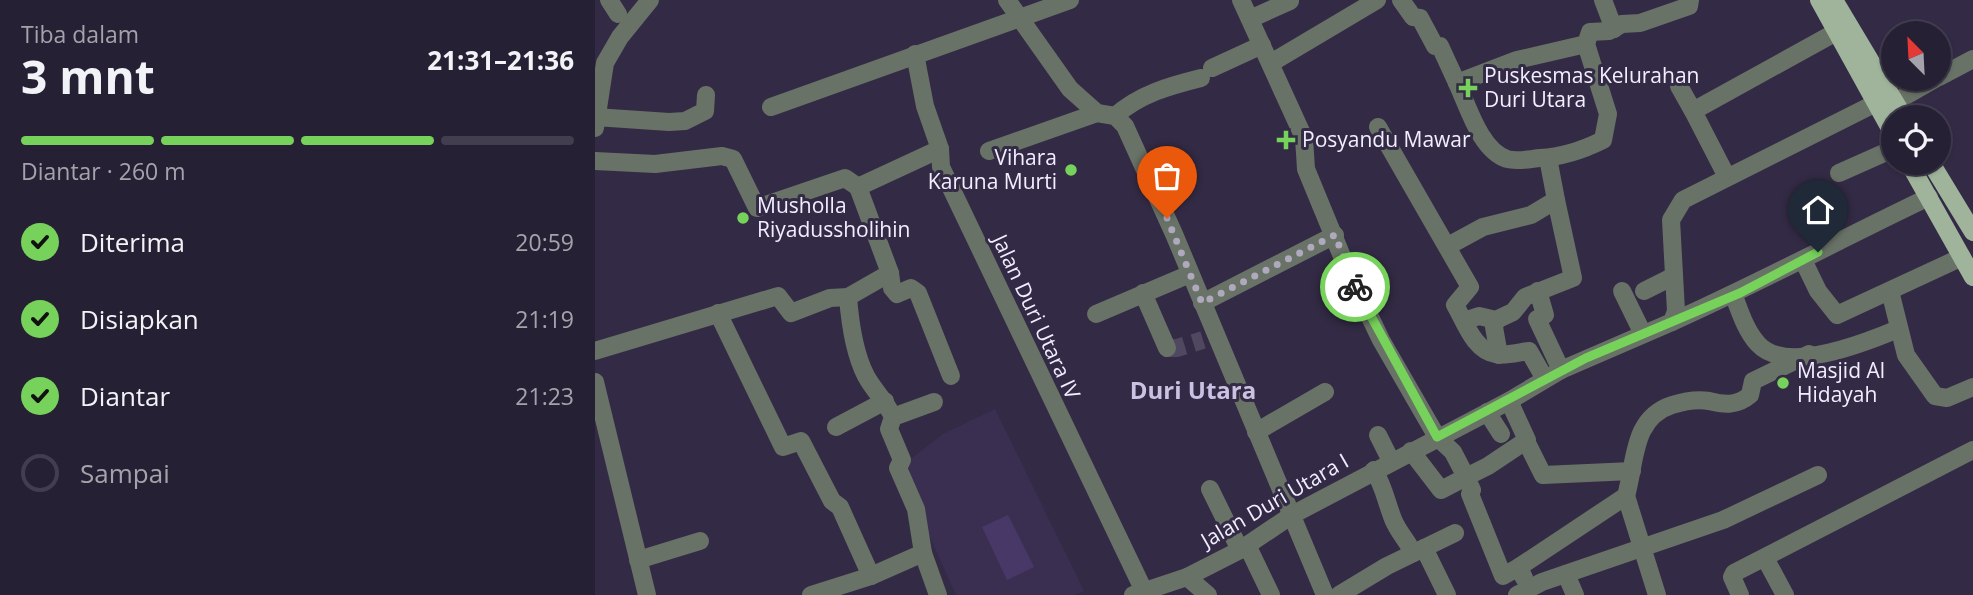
<!DOCTYPE html>
<html lang="id">
<meta charset="utf-8">
<style>
:root{--surface:#262034;--page:#322d40;--text:#f1f3f6;--muted:#a4a3ac;--line:#423e4f;--accent:#76d25a}
body{margin:0;font-family:"Open Sans",sans-serif;background:var(--page);color:var(--text);height:100vh;display:flex;flex-direction:column;font-size:26px;white-space:nowrap}
*{box-sizing:border-box;margin:0}
p{font-size:23px;color:var(--muted)}
.icon{flex:none;width:38px;height:38px;fill:none;stroke:currentColor;stroke-width:2;stroke-linecap:round;stroke-linejoin:round}
.map{position:relative;flex:1;overflow:hidden}
.drawer{display:flex;flex-direction:column;background:var(--surface);width:595px}
.drawer>*{flex:none}
.needle{width:46px;rotate:336deg}
.fabs{position:absolute;left:1286px;top:21px;display:grid;gap:14px}
.fabs a{display:grid;place-items:center;width:70px;height:70px;border-radius:50%;background:var(--surface);box-shadow:0 2px 5px #0004,0 0 0 2px var(--line);font-size:35px}
.pin{position:absolute;display:grid;place-items:center;width:60px;height:60px;color:#fff;margin:-72px -30px;border-radius:50% 50% 50% 0;rotate:-45deg;box-shadow:0 0 7px #0007}
.pin .icon{rotate:45deg}
.courier{position:absolute;display:grid;place-items:center;width:70px;height:70px;margin:-35px;border:5px solid #76d25a;border-radius:50%;background:#fff;color:#222;box-shadow:0 2px 9px #0007}
.summary em{font-style:normal;font-weight:700}
.summary div{display:flex;flex-direction:column-reverse}
.summary{display:flex;align-items:center;justify-content:space-between;height:119px;padding:0 21px}
h1{font-size:46px;font-weight:700;line-height:52px}
.bar{display:grid;grid-template-columns:repeat(4,1fr);gap:10px 7px;align-content:center;height:84px;padding:0 21px}
.bar i{height:9px;border-radius:5px;background:var(--line)}
.bar .active{background:var(--accent)}
.bar p{grid-column:span 4}
ol{padding:0 21px;list-style:none}
li{display:flex;align-items:center;gap:21px;height:77px}
li p{margin-inline-start:auto}
li .icon{padding:7px;border-radius:50%;background:var(--accent);color:#111;stroke-width:4}
li:last-child{color:var(--muted)}
li i{width:38px;height:38px;border:4px solid var(--line);border-radius:50%}
main{display:flex;flex:1;min-height:0}
.map>svg:first-child{display:block}
.built{fill:#3a2f50}
.green{fill:#483868}
.lines{fill:none;stroke-linecap:round;stroke-linejoin:round}
.minor-tunnel{stroke:#504861;stroke-width:18;stroke-dasharray:18 9;stroke-linecap:butt}
.minor{stroke:#697266;stroke-width:18}
.major{stroke:#a0b49b;stroke-width:18}
.done{stroke:#afa9be;stroke-width:7;stroke-dasharray:0 12.6}
.route{stroke:#76d25a;stroke-width:9}
.poi-dot{fill:#76d25a;stroke:#332b45;stroke-width:2.5}
.labels{text-anchor:middle;stroke-width:6;stroke-linejoin:round;paint-order:stroke}
.poi-label{font-size:21px;fill:#f2edff;stroke:#332b45;text-anchor:start}
.street-label{font-size:21px;fill:#f2edff;stroke:#332b45}
.quarter-label{font-size:24px;font-weight:bold;fill:#cac1e3;stroke:#332b45}
</style>
<main>
<section class="drawer">
<div class="summary"><div><h1>3 mnt</h1><p>Tiba dalam</p></div><em>21:31–21:36</em></div>
<div class="bar"><i class="active"></i><i class="active"></i><i class="active"></i><i></i><p>Diantar · 260 m</p></div>
<ol>
<li><svg class="icon" aria-label="check" viewBox="0 0 24 24"><path d="M5 12l5 5 9-10"/></svg>Diterima<p>20:59</p></li>
<li><svg class="icon" aria-label="check" viewBox="0 0 24 24"><path d="M5 12l5 5 9-10"/></svg>Disiapkan<p>21:19</p></li>
<li><svg class="icon" aria-label="check" viewBox="0 0 24 24"><path d="M5 12l5 5 9-10"/></svg>Diantar<p>21:23</p></li>
<li><i></i>Sampai</li>
</ol>
</section>
<div class="map">
<svg width="1378" height="595" viewBox="0 0 1378 595">
<rect width="100%" height="100%" fill="#332b45"/>
<!-- built -->
<path class="built" d="M400 409 489 591 480 595H361L304 468 348 434Z"/>
<!-- green -->
<path class="green" d="M413 515 439 567 412 580 387 527Z"/>
<g class="lines">
<!-- minor-tunnel -->
<path class="minor-tunnel" d="M572 348H582L608 340"/>
<!-- minor -->
<g class="minor">
<path d="M14 0 23 14"/>
<path d="M412 0 475 89 502 113 520 116 530 126 579 234 730 595"/>
<path d="M646 0 709 138 711 169 753 271 786 340 842 437 858 452 871 477 846 490 816 451"/>
<path d="M806 0 818 17 825 18 840 46H845L862 83 922 60 991 44 995 32 1014 31 1027 24 1045 23 1094 6 1095 0"/>
<path d="M1008 0 1019 29"/>
<path d="M655 19 695 1"/>
<path d="M320 54 330 106 345 149 346 167 549 591"/>
<path d="M676 63 782 0"/>
<path d="M617 68 667 45"/>
<path d="M1344 77 1378 59"/>
<path d="M862 83C873 106 885 150 912 159 922 162 935 159 945 158 967 157 988 150 1008 140L1013 114 991 44"/>
<path d="M1084 86 1098 111 1243 31"/>
<path d="M1300 102 1340 79"/>
<path d="M176 107 475 0"/>
<path d="M1098 111 1132 177"/>
<path d="M520 116C545 94 574 86 606 78"/>
<path d="M0 117 74 122 90 121 110 111 111 95"/>
<path d="M783 127 875 287 860 305C870 322 879 351 901 354 911 356 924 352 934 351L950 379"/>
<path d="M0 128 10 63 25 37 55 0"/>
<path d="M394 151 502 113"/>
<path d="M0 161 60 164 127 156 138 159 162 208 250 178 263 187 345 149"/>
<path d="M1244 173 1298 149"/>
<path d="M853 246 888 227 936 215 961 200 953 158"/>
<path d="M1208 260 1223 291 1242 315 1367 257"/>
<path d="M295 273 297 288 302 294 316 288 323 293 356 376"/>
<path d="M943 291 950 315 942 319 966 370"/>
<path d="M1027 291 1048 334"/>
<path d="M1049 291 1079 276"/>
<path d="M1295 291 1311 355 1340 396 1352 398 1378 387"/>
<path d="M548 293 572 348"/>
<path d="M1139 296C1145 312 1151 331 1163 344 1191 375 1272 342 1303 329"/>
<path d="M253 297C255 323 259 353 271 376 279 391 291 401 298 417L294 429 307 460 303 468 321 509 328 553 343 595"/>
<path d="M607 303 740 235"/>
<path d="M123 313 188 447 206 441 237 501 245 507 276 576"/>
<path d="M501 314 595 274"/>
<path d="M901 320 899 327 904 355"/>
<path d="M869 321 884 316 901 320 918 312 930 297 978 278 961 200"/>
<path d="M1077 322C1164 283 1248 238 1334 197"/>
<path d="M0 351 183 296 196 313 235 298 253 297 295 273 263 187"/>
<path d="M0 382 52 595"/>
<path d="M914 401 932 440 893 466 871 477 877 490 875 494 908 576 924 567 929 578"/>
<path d="M892 412 906 434"/>
<path d="M298 417 339 402"/>
<path d="M241 427 290 401"/>
<path d="M661 432 730 392"/>
<path d="M783 435 796 461"/>
<path d="M931 441 948 475 1037 471"/>
<path d="M779 470C789 487 791 501 798 519 803 532 812 540 818 553"/>
<path d="M615 489 645 550"/>
<path d="M1031 496 1062 595"/>
<path d="M652 545 676 595"/>
<path d="M829 548 852 595"/>
<path d="M1170 558 1190 595"/>
<path d="M43 560 105 541"/>
<path d="M924 567 1031 496C1041 461 1037 418 1077 405 1090 401 1101 399 1114 401 1130 405 1142 406 1155 395L1158 381 1214 354"/>
<path d="M971 574 980 595"/>
<path d="M592 577 613 595"/>
<path d="M216 595 276 576 328 553"/>
<path d="M538 595 592 577 645 550 697 515 914 401 966 370 1077 322 1081 311 1076 220 1088 200 1281 103"/>
<path d="M744 595 792 566 860 533"/>
<path d="M922 595 947 582 1128 520 1223 475"/>
<path d="M1145 595 1137 577 1139 573 1378 450"/>
</g>
<!-- major -->
<g class="major">
<path d="M1224 0 1298 134"/>
<path d="M1239 0 1309 117"/>
<path d="M1314 163 1378 277"/>
<path d="M1336 163 1378 232"/>
</g>
</g>
<g class="lines">
<!-- done -->
<path class="done" d="M572 218 607 303 740 235 760 287"/>
<!-- route -->
<path class="route" d="M760 287 842 437 991 358 1145 293 1223 252"/>
</g>
<!-- markers -->
<g class="poi-dot">
<path d="M869.5 77.5h7v7h7v7h-7v7h-7v-7h-7v-7h7z"/>
<path d="M687.5 129.5h7v7h7v7h-7v7h-7v-7h-7v-7h7z"/>
<circle cx="476" cy="170" r="7"/>
<circle cx="148" cy="218" r="7"/>
<circle cx="1188" cy="383" r="7"/>
</g>
<g class="labels">
<!-- poi labels -->
<g class="poi-label">
<text x="889" y="83">Puskesmas Kelurahan<tspan x="889" dy="24">Duri Utara</tspan></text>
<text x="707" y="147">Posyandu Mawar</text>
<text x="462" y="165" text-anchor="end">Vihara<tspan x="462" dy="24">Karuna Murti</tspan></text>
<text x="162" y="213">Musholla<tspan x="162" dy="24">Riyadussholihin</tspan></text>
<text x="1202" y="378">Masjid Al<tspan x="1202" dy="24">Hidayah</tspan></text>
</g>
<!-- street labels -->
<g class="street-label">
<text transform="translate(441 317) rotate(65)" y="7">Jalan Duri Utara IV</text>
<text transform="translate(680 501) rotate(-30)" y="7">Jalan Duri Utara I</text>
</g>
<!-- quarter labels -->
<g class="quarter-label">
<text x="598" y="399">Duri Utara</text>
</g>
</g>
</svg>
<div class="fabs">
<a><svg class="needle" viewBox="-14 -14 28 28"><path d="M0-13l5 13h-10z" fill="#e53935"/><path d="M0 13l5-13h-10z" fill="#a4a3ac"/></svg></a>
<a><svg class="icon" aria-label="locate" viewBox="0 0 24 24"><circle cx="12" cy="12" r="6"/><path d="M12 2v4M12 18v4M2 12h4M18 12h4"/></svg></a>
</div>
<div class="pin" style="left:572px;top:218px;background:#ea580c"><svg class="icon" aria-label="bag" viewBox="0 0 24 24"><path d="M5 8h14l-1 12H6zM9 8a3 3 0 0 1 6 0"/></svg></div>
<div class="pin" style="left:1223px;top:252px;background:#1f2937"><svg class="icon" aria-label="home" viewBox="0 0 24 24"><path d="M3 11l9-7 9 7M6 9v11h12V9"/></svg></div>
<div class="courier" style="left:760px;top:287px"><svg class="icon" aria-label="bike" viewBox="0 0 24 24"><circle cx="6" cy="16" r="4"/><circle cx="18" cy="16" r="4"/><path d="M6 16l4-8h5l3 8M10 8l3 8H6M13 5h3"/></svg></div>
</div>
</main>
